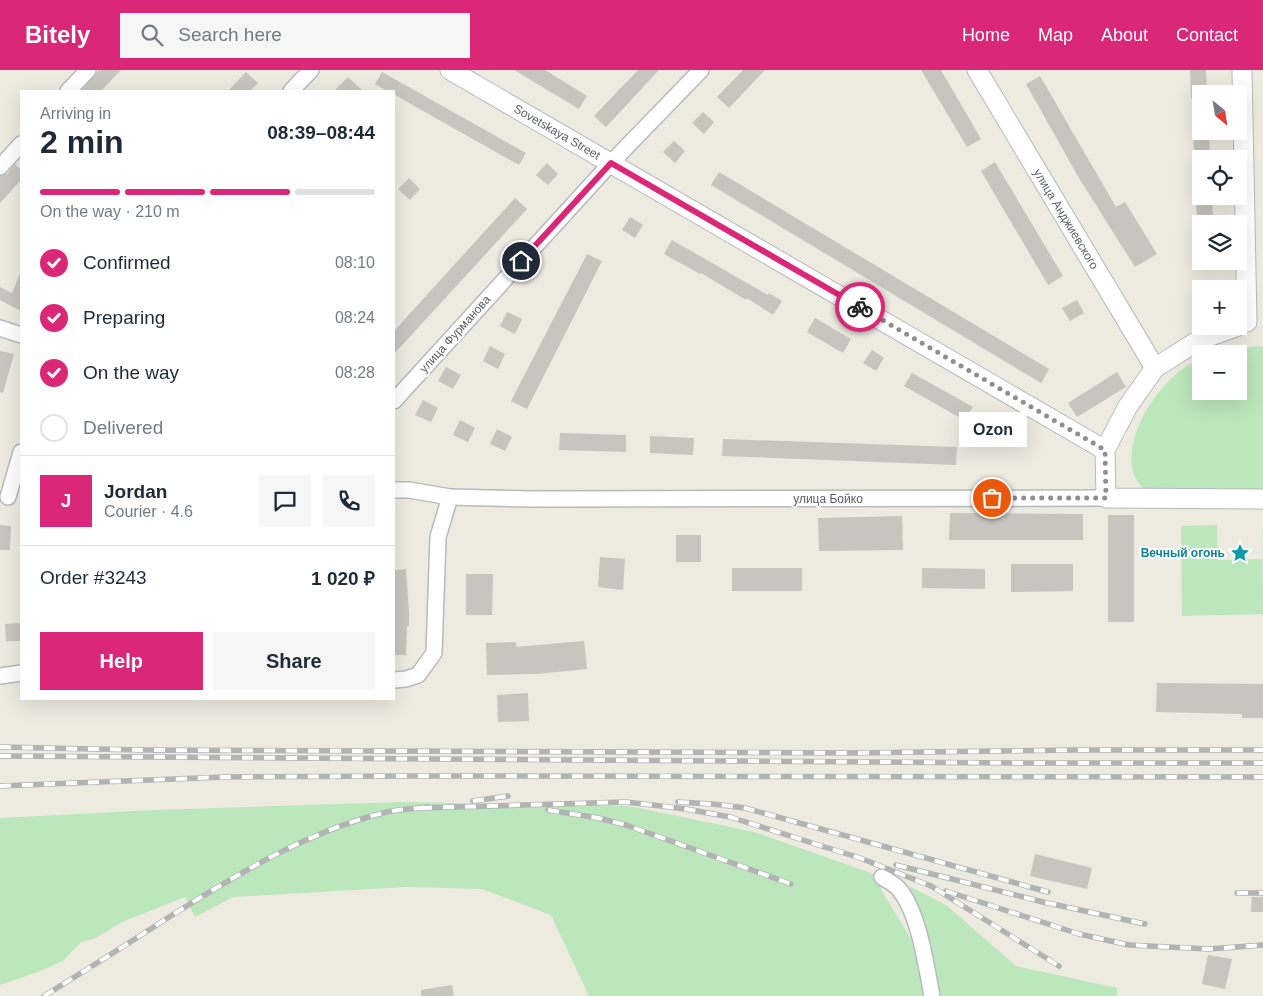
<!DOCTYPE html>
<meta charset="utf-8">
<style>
:root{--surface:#fff;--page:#f6f6f7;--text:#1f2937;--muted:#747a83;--line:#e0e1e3;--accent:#db2777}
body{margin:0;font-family:Helvetica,sans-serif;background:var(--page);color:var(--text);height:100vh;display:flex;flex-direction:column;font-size:19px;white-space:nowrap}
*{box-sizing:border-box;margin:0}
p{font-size:16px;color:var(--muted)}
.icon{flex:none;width:28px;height:28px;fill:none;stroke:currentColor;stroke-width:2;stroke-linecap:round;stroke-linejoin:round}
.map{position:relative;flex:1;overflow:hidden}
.drawer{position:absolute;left:20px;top:20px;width:375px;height:610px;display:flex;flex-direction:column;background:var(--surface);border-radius:0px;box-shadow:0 5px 20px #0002}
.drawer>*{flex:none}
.needle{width:32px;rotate:150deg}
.controls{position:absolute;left:1192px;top:15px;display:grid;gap:10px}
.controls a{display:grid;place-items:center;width:55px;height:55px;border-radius:0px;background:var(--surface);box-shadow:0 5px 20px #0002;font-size:25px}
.pin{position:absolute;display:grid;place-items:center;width:42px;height:42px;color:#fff;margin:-21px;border:2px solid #fff;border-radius:50%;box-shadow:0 1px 5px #0007}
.courier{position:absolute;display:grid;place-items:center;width:50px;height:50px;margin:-25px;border:4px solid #db2777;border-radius:50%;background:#fff;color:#222;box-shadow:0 1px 6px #0007}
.bubble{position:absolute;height:35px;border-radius:0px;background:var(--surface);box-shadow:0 5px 20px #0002;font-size:16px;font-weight:700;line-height:35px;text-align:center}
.head em{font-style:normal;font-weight:700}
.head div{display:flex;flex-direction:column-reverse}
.head{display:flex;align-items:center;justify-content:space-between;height:85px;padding:0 20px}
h1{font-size:32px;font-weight:700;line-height:38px}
.bar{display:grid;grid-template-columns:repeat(4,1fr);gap:8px 5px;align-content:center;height:60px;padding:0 20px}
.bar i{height:6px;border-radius:4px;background:var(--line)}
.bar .selected{background:var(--accent)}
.bar p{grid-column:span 4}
.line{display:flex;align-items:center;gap:12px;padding:0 20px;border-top:1px solid var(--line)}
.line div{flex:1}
.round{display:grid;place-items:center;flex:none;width:52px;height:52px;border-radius:0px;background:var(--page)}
ol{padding:0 20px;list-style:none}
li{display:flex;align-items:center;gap:15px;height:55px}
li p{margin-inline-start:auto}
li .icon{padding:5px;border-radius:50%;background:var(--accent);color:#fff;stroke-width:4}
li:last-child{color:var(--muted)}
li i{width:28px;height:28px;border:2px solid var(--line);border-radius:50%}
.action{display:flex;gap:10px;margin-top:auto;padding:10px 20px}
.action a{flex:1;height:58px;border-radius:0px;background:var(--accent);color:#fff;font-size:20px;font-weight:700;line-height:58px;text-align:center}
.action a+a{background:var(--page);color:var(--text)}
header{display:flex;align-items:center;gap:30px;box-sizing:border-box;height:70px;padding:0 25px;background:var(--accent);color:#fff}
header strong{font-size:24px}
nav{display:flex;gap:28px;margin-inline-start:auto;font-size:18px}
.search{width:350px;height:45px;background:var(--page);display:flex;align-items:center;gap:12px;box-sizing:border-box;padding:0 18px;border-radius:0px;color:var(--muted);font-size:19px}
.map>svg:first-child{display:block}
.green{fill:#bce6bc}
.building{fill:#c8c4be}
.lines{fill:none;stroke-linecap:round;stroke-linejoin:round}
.minor-casing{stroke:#b6b9be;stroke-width:18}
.tertiary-casing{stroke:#b6b9be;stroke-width:21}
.minor{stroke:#fff;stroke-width:15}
.tertiary{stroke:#fff;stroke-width:19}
.rail-casing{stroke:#b2b3b3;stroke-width:5.5}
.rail{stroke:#fff;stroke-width:4;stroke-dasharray:11;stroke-linecap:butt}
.done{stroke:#8d8e8e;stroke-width:5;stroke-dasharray:0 9}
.route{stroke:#db2777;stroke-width:6}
.labels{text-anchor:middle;stroke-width:4;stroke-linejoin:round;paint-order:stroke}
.street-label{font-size:12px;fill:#595d62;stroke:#fff}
.culture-label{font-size:12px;font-weight:bold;fill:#0d838f;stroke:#fff;text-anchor:end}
</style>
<header>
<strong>Bitely</strong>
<div class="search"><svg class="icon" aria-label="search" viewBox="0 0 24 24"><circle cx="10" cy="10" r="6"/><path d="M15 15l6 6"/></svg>Search here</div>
<nav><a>Home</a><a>Map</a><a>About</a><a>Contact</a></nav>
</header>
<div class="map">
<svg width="1263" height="926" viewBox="0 0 1263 926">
<rect width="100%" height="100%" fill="#edeae0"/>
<!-- green -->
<g class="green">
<path d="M1260 276 1263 277V422L1145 421C1140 415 1133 406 1132 398 1128 362 1153 322 1181 300 1187 295 1195 292 1201 288V321H1239V284H1213L1224 280Z"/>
<path d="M1262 453 1263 544 1182 546 1181 456 1217 455 1218 490 1262 489Z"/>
<path d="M402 732 629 736 754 762 874 804 886 828 911 869 927 926H589L551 845 482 819 406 817 233 827 195 847 185 827 122 852 94 869 81 872 64 890 43 900 0 915V748L155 740Z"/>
<path d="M909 816 946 835 1016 896 1117 918V926H936Z"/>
</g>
<!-- building -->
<g class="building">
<path d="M99 0H121L101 21H81Z"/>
<path d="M514 0H545L587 26 579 39Z"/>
<path d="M638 0H659L606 57 594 46Z"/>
<path d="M743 0H765L729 38 717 27Z"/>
<path d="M921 0H941L981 69 967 77Z"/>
<path d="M1190 0H1206L1207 24H1201V27L1191 28Z"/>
<path d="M246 2 258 13 250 21H228Z"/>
<path d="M382 2 526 83 519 95 409 33 394 24V21H387L375 14Z"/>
<path d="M1040 6 1116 137 1125 132 1157 184 1135 197 1079 108 1026 14Z"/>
<path d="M348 7 363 21H334Z"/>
<path d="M703 42 714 52 704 64 692 53Z"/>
<path d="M1193 61H1209L1210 89H1194Z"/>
<path d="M674 71 685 81 675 93 663 82Z"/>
<path d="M995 92 1063 206 1048 215 981 101Z"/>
<path d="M547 93 558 104 548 115 536 105Z"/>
<path d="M15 94 21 100V110L0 133V106L7 104Z"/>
<path d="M719 102 1049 299 1041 313 711 115Z"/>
<path d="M409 108 420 119 410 130 398 119Z"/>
<path d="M1196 126H1212L1213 154H1197Z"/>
<path d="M515 128 527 139 394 284V261Z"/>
<path d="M630 147 643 155 635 168 622 160Z"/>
<path d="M672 170 768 225 769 223 782 231 773 245 747 228 746 230 701 203 700 204 664 184Z"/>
<path d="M587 184 602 191 527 339 511 331Z"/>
<path d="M21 201V241L0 230V217L12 223Z"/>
<path d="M1077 230 1084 243 1070 251 1062 238Z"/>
<path d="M507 242 522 249 515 264 500 256Z"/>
<path d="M815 248 851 269 843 283 807 262Z"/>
<path d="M490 276 505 284 498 299 483 291Z"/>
<path d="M872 280 884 288 876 301 863 293Z"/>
<path d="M0 281 14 284 3 323 0 322Z"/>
<path d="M446 297 461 305 453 319 438 311Z"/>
<path d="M1117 302 1126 317 1077 347 1068 333Z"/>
<path d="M912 303 973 337 964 350 904 316Z"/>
<path d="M423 330 438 338 431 352 415 345Z"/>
<path d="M994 348 1007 355 1000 369 987 362Z"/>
<path d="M460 350 475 358 468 372 453 365Z"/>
<path d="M497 359 512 367 505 381 490 374Z"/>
<path d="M560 363 626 365V382L559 380Z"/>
<path d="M650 366 694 368 693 385 650 383Z"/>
<path d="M723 369 957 377 956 395 722 386Z"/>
<path d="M950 443 1083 444V470H949Z"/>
<rect x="1108" y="445" width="26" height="107"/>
<path d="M902 446 903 480 819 481 818 448Z"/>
<path d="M0 455 11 456 10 480H0Z"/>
<rect x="676" y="465" width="25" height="27"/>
<path d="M600 487 625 489 623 520 598 517Z"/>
<path d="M1011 494H1073V521L1011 522Z"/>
<rect x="732" y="498" width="70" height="23"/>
<path d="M922 498 985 499V519L922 518Z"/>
<path d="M406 499 409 542V556H407L406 585H394V500Z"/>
<path d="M466 504H493L492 545H466Z"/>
<path d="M21 553V571H6L5 554Z"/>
<path d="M584 571 587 599 536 604 487 605 486 573 516 572V577Z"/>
<path d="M1157 613 1263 614V648H1242V644L1156 642Z"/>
<path d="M528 623 529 651 498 652 497 625Z"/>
<path d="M1035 784 1092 798 1087 819 1030 806Z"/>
<path d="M1252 827H1263V842H1251Z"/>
<path d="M1208 885 1232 889 1225 919 1202 914Z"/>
<path d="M452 915 454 926H421V920Z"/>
</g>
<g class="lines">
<!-- minor casing -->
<g class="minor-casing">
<g id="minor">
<path d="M68 21 88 0"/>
<path d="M291 21 311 0"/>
<path d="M0 97 21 74"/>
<path d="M0 258 21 265"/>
<path d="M394 331 611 93 701 0"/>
<path d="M394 420H409L450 427 532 429 1106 428"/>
<path d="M8 427 21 382"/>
<path d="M0 606 21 603"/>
<path d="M394 610 406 609 418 605 434 583 438 467 450 427"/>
<path d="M882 807C887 810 894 814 898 818 919 842 926 895 932 926"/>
</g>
</g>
<!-- tertiary casing -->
<g class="tertiary-casing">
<g id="tertiary">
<path d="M450 0 1105 380"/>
<path d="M977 0 1155 298"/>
<path d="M1242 0 1247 252"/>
<path d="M1238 256 1199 270 1155 298 1128 336 1105 380 1106 428 1263 429"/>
</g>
</g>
<!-- minor -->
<use href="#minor" class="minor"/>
<!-- tertiary -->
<use href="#tertiary" class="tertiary"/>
<!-- rail casing -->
<g class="rail-casing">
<g id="rail">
<path d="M0 677 142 680 853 683 1078 680H1263"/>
<path d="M0 686 1031 693H1263"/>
<path d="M0 716 224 707 407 706 1263 707"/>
<path d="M473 731 508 726"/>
<path d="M678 732 713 734 745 738 1048 822"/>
<path d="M421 738 626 732 686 739 730 747 860 788 931 816 1059 896"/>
<path d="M548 740 598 748 626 755 791 814"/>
<path d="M896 795 1043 832 1145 854"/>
<path d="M946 821 1079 864 1129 875 1209 879 1263 875"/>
<path d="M1237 823H1263"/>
<path d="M44 926C86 900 128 874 169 847 236 805 306 762 383 743 398 739 413 739 428 737"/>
</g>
</g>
<!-- rail -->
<use href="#rail" class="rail"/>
</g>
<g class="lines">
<!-- done -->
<path class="done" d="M860 237 1105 380 1106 428H992"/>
<!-- route -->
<path class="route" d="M521 191 611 93 860 237"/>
</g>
<!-- icons -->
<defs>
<g id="sight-bare" transform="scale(1.5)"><path d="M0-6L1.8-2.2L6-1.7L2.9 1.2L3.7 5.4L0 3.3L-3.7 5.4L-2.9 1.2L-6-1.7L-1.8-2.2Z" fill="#0f9aa8" stroke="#fff" stroke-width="2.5" paint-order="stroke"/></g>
</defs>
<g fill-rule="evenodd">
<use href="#sight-bare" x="1240" y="483"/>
</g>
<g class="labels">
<!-- street labels -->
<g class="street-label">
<text transform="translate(557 62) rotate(30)" y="4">Sovetskaya Street</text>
<text transform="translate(1066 149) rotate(59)" y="4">улица Анджиевского</text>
<text transform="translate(455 264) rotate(-48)" y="4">улица Фурманова</text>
<text x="828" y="433">улица Бойко</text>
</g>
<!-- culture labels -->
<g class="culture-label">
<text x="1225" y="487">Вечный огонь</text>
</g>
</g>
</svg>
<div class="controls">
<a><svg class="needle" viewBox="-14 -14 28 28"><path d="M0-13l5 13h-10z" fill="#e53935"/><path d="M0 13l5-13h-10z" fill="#747a83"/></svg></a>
<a><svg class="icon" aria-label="locate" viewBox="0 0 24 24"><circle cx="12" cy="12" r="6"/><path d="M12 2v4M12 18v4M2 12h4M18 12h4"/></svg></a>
<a><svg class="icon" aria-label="layers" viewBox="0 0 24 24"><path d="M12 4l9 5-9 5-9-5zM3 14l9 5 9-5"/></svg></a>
<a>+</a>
<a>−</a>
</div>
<div class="pin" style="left:992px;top:428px;background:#ea580c"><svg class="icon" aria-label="bag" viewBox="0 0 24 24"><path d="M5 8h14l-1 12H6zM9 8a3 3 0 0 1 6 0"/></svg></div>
<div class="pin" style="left:521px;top:191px;background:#1f2937"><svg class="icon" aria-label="home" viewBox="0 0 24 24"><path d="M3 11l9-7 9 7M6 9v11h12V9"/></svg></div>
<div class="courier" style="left:860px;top:237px"><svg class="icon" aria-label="bike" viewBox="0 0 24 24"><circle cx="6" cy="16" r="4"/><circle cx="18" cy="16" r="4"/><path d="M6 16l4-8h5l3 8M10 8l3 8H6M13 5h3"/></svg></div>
<div class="bubble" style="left:959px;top:342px;width:68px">Ozon</div>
<section class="drawer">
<div class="head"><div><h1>2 min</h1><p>Arriving in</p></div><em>08:39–08:44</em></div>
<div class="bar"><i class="selected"></i><i class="selected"></i><i class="selected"></i><i></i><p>On the way · 210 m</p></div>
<ol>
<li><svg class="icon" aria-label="check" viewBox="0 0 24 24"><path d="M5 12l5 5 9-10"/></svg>Confirmed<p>08:10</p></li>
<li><svg class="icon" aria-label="check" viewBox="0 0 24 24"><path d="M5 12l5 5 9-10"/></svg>Preparing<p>08:24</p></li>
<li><svg class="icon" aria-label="check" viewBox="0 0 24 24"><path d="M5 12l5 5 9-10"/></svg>On the way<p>08:28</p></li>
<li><i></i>Delivered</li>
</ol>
<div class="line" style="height:90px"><b class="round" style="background:var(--accent);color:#fff">J</b><div><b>Jordan</b><p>Courier · 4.6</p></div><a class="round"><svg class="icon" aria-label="chat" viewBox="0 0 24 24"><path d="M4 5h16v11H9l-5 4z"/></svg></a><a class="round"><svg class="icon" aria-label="phone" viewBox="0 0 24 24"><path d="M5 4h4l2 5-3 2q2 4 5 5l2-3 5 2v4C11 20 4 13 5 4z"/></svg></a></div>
<div class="line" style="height:65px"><div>Order #3243</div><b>1 020 ₽</b></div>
<div class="action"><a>Help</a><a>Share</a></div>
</section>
</div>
